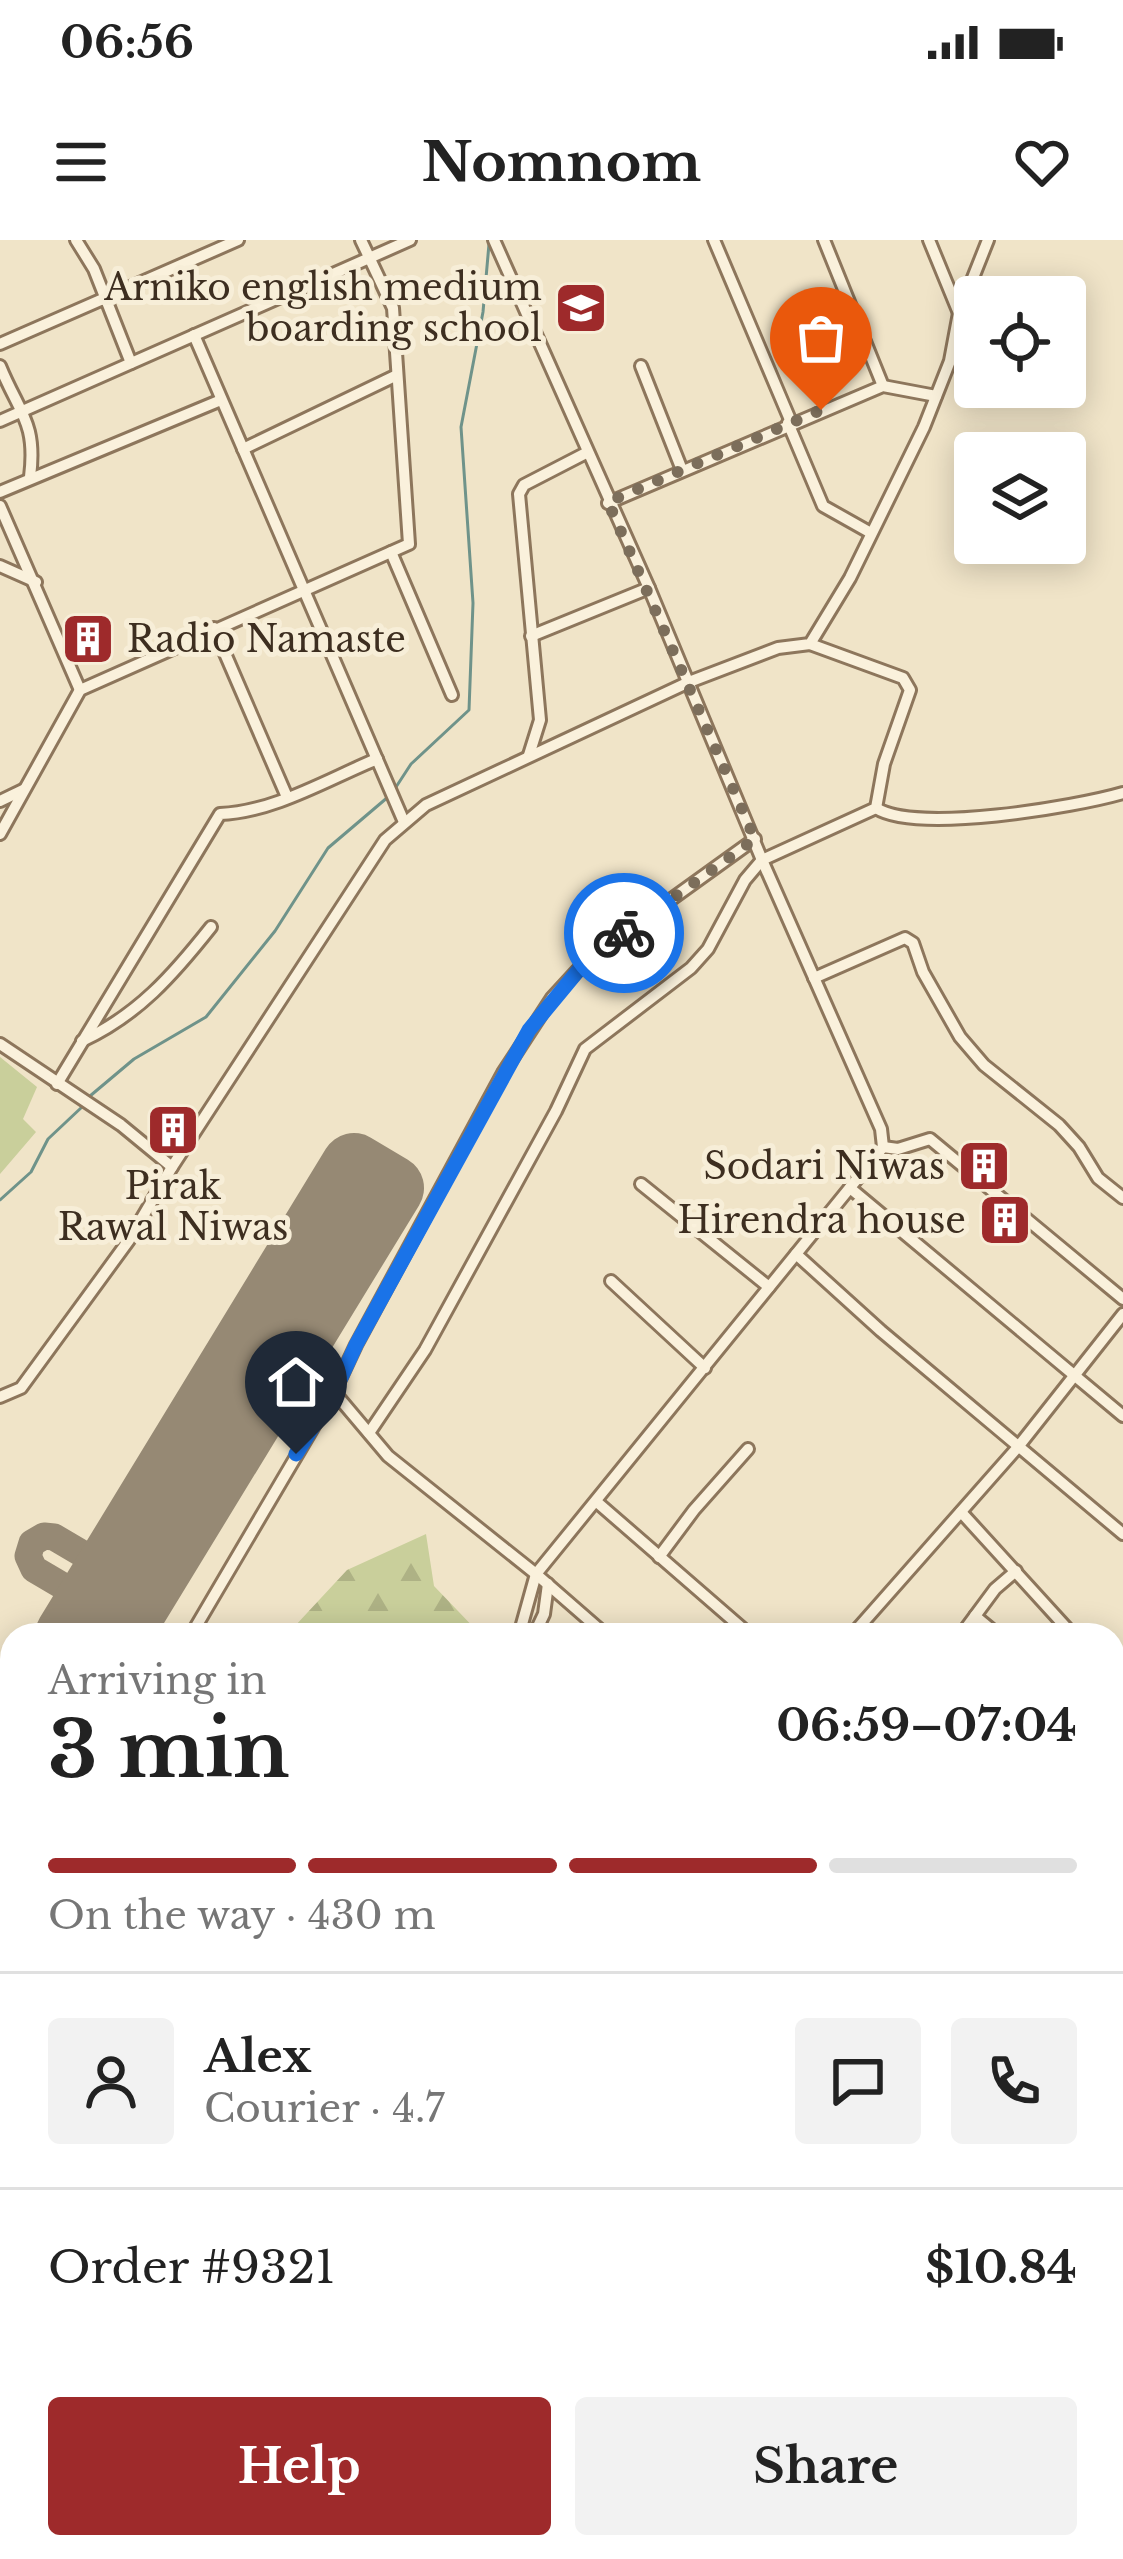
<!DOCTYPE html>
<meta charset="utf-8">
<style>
:root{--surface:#fff;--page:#f2f2f2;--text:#222;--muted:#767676;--line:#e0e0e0;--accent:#9e2a2b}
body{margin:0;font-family:"Libre Baskerville",serif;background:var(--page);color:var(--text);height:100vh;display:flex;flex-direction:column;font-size:45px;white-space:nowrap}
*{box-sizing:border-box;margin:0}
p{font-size:39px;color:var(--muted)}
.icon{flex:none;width:66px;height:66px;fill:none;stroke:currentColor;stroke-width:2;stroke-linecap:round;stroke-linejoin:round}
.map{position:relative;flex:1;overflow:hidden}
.details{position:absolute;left:0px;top:1383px;width:1125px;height:936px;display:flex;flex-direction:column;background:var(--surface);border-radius:36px 36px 0 0;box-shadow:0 6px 30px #0003}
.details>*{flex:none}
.tools{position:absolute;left:954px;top:36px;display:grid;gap:24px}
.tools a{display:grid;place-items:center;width:132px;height:132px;border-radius:12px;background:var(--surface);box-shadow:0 6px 30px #0003;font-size:60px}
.pin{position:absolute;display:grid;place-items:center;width:102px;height:102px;color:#fff;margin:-123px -51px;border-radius:50% 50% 50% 0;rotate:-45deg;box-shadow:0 0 12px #0007}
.pin .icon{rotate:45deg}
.courier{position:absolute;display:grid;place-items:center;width:120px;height:120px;margin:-60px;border:9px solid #1a73e8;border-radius:50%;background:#fff;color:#222;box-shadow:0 3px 15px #0007}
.head em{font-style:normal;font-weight:800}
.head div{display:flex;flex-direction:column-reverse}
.head{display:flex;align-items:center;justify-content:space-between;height:204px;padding:0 48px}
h1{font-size:78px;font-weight:800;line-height:90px}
.bar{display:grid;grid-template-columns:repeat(4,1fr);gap:18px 12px;align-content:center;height:144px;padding:0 48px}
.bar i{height:15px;border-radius:9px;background:var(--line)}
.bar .selected{background:var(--accent)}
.bar p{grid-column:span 4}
.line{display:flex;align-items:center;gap:30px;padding:0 48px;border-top:3px solid var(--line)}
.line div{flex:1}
.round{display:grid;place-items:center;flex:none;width:126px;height:126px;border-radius:12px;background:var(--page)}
.action{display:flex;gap:24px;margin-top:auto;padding:24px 48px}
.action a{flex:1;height:138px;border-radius:12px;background:var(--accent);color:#fff;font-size:48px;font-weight:800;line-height:138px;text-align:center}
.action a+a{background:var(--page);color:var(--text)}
.status{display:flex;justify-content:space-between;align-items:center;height:84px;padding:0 60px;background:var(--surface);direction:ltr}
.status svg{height:33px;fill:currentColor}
header{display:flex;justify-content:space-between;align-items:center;height:156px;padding:0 48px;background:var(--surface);font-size:54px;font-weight:800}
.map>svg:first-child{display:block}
.green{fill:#c9cf9b}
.forest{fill:url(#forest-firs)}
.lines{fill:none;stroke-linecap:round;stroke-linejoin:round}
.stream{stroke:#6f938a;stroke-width:3}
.taxiway{stroke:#968974;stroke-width:27}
.runway{stroke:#968974;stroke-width:66}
.minor-casing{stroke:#8d765c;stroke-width:16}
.minor{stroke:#faf1dc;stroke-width:10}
.done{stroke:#7c6e5b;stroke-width:12;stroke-dasharray:0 21.6}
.route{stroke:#1a73e8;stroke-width:15}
.labels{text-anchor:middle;stroke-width:10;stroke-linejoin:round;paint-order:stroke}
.poi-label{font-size:36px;fill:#3d2e20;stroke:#f7eed8;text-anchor:end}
</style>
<div class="status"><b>06:56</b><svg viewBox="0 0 49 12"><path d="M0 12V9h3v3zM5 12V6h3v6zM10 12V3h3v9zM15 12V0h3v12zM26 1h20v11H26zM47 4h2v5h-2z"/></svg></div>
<header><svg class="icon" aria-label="menu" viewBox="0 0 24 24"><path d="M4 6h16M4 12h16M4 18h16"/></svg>Nomnom<svg class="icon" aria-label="heart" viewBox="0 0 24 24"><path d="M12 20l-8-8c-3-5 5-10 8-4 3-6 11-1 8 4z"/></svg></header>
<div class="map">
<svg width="1123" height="2319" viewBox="0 0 1123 2319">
<defs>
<pattern id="forest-firs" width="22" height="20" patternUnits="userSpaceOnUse" patternTransform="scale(3)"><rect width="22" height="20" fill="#c9cf9b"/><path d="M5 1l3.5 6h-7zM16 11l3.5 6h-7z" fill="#aeb285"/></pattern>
</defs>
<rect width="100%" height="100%" fill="#f0e4c8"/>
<!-- green -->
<path class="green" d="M0 817 37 847 23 879 36 892 0 934Z"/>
<!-- forest -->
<path class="forest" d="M426 1294 434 1346 481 1395H298L294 1387 347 1330Z"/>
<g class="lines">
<!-- stream -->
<g class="stream">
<path d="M396 547 411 524 469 470 473 363 461 187 483 72 489 4"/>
<path d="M90 856 134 819 206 777 275 691 328 608 388 557"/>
<path d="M0 960 31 932 48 899 82 867"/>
</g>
<!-- taxiway -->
<path class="taxiway" d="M107 1372 34 1329 28 1316 32 1303 44 1296 54 1297 127 1340"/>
<!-- runway -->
<g class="runway">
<path d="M68 1395 354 926 391 948 118 1395"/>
<path d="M0 1507 12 1487"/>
<path d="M0 1589 12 1569"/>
</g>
<!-- minor casing -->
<g class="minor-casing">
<g id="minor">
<path d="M76 0 94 29 131 123"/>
<path d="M494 0 649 348 762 620 881 889 883 907 536 1334 519 1395"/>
<path d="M714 0 791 182"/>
<path d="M824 0 883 146"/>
<path d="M929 0 959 73"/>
<path d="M194 95 404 582"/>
<path d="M0 104 238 0"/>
<path d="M0 126C19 173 37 182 30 237"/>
<path d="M641 126 682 230"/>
<path d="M0 181 410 0"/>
<path d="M788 183 823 266 871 293"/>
<path d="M243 209 397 135"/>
<path d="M0 252 221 160"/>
<path d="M608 263 883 146 936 156"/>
<path d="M0 266 80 450"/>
<path d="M391 312 452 455"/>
<path d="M0 326 36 342"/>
<path d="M214 388 287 557"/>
<path d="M531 396 649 348"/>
<path d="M529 515 540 480 519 254 524 245 586 213"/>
<path d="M0 561 23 550"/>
<path d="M876 568C916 594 1075 567 1123 553"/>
<path d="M0 594 80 450 409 304 393 68 361 0"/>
<path d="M814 738 905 698 913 703 923 732 960 797 984 825 1059 885 1079 907 1098 938 1123 958"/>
<path d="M82 801C138 775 173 735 211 687"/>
<path d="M0 804 121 885 172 927"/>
<path d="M57 844 220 574C274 572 328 539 377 519"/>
<path d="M883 907 898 909 930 899 1123 1059"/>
<path d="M641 944 769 1047"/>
<path d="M850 948 1123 1176"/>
<path d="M796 1014 881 1091 1123 1294"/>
<path d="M611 1041 705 1128"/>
<path d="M334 1152 388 1216 536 1334 606 1395"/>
<path d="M0 1157 21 1148 129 1000 172 927 385 600 426 565 689 442 778 408 810 404 850 338 924 187 950 121 959 73 988 0"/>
<path d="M369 1193 425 1110 556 871 585 809 691 728 708 709 745 640 762 620 876 568 884 524 910 450 903 438 810 404"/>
<path d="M598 1263 750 1395"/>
<path d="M961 1272 1073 1395"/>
<path d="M659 1317 694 1270 748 1209"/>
<path d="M975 1376 998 1395"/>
<path d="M191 1395 334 1152 356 1105 503 833 552 758 587 720 755 599"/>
<path d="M534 1395 544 1374 548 1344"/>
<path d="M852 1395 1018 1207 1123 1074"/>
<path d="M961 1395 995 1349 1016 1331"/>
<path d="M1113 1432 1123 1444"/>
<path d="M1113 1464 1123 1459"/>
<path d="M1113 1666 1123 1677"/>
<path d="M0 1707 12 1686"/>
<path d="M1113 1781 1123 1792"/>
<path d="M1113 1847 1123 1825"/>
<path d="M0 1891 12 1886"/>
<path d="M0 2004 12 2033"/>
<path d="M1113 2130 1123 2117"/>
<path d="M0 2296 12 2290"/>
<path d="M131 2307 136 2319"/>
<path d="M229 2307 234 2319"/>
<path d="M327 2307 332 2319"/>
<path d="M529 2307 534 2319"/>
<path d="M627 2307 632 2319"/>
<path d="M731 2307 736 2319"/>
<path d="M828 2307 835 2319"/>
<path d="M927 2307 931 2319"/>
<path d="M1051 2307 1054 2319"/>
<path d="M773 2319 801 2307"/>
</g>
</g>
<!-- minor -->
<use href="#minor" class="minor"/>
</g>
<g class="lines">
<!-- done -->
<path class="done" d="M624 693 755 599 608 262 821 170"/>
<!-- route -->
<path class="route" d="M296 1214 334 1153 356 1105 529 790 587 720 624 693"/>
</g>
<!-- icons -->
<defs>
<g id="school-square" transform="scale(2.7)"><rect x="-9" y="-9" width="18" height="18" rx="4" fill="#9e2a2b" stroke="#f7eed8"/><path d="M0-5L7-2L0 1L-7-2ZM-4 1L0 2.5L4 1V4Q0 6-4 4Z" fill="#fff"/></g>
<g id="building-square" transform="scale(2.7)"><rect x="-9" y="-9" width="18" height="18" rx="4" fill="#9e2a2b" stroke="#f7eed8"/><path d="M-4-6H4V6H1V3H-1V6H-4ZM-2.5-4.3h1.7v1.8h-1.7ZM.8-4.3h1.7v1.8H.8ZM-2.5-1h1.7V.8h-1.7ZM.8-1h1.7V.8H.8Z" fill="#fff"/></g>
</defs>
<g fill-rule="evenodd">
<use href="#school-square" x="581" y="68"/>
<use href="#building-square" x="88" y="399"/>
<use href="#building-square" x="173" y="890"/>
<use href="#building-square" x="984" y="926"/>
<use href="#building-square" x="1005" y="980"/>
</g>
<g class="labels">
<!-- poi labels -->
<g class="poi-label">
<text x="542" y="60">Arniko english medium<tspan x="542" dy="41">boarding school</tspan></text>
<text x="127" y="412" text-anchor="start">Radio Namaste</text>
<text x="945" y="939">Sodari Niwas</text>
<text x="173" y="959" text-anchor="middle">Pirak<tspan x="173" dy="41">Rawal Niwas</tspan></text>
<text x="966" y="993">Hirendra house</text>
</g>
</g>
</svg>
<div class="tools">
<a><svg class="icon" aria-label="locate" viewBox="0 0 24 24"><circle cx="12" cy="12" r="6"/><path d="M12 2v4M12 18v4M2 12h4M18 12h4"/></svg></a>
<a><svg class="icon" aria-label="layers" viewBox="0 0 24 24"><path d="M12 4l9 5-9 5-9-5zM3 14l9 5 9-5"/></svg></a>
</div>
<div class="pin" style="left:821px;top:170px;background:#ea580c"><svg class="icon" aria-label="bag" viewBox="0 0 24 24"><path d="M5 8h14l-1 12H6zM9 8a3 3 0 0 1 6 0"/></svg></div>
<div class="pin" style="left:296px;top:1214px;background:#1f2937"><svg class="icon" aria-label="home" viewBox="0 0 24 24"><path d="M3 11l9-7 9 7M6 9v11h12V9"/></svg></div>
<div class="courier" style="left:624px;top:693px"><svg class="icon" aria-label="bike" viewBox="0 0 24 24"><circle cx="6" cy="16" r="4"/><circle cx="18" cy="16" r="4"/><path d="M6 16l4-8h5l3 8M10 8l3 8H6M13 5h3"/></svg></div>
<section class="details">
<div class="head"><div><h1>3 min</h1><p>Arriving in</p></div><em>06:59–07:04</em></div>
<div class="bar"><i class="selected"></i><i class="selected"></i><i class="selected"></i><i></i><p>On the way · 430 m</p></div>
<div class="line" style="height:216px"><a class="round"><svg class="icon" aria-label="person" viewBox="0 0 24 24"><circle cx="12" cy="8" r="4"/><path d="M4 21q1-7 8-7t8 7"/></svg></a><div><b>Alex</b><p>Courier · 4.7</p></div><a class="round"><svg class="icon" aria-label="chat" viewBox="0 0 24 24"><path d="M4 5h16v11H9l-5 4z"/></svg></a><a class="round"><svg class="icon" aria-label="phone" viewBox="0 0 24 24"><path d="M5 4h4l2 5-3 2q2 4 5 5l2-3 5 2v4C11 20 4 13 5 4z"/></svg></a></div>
<div class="line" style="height:156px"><div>Order #9321</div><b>$10.84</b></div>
<div class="action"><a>Help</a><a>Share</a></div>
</section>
</div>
